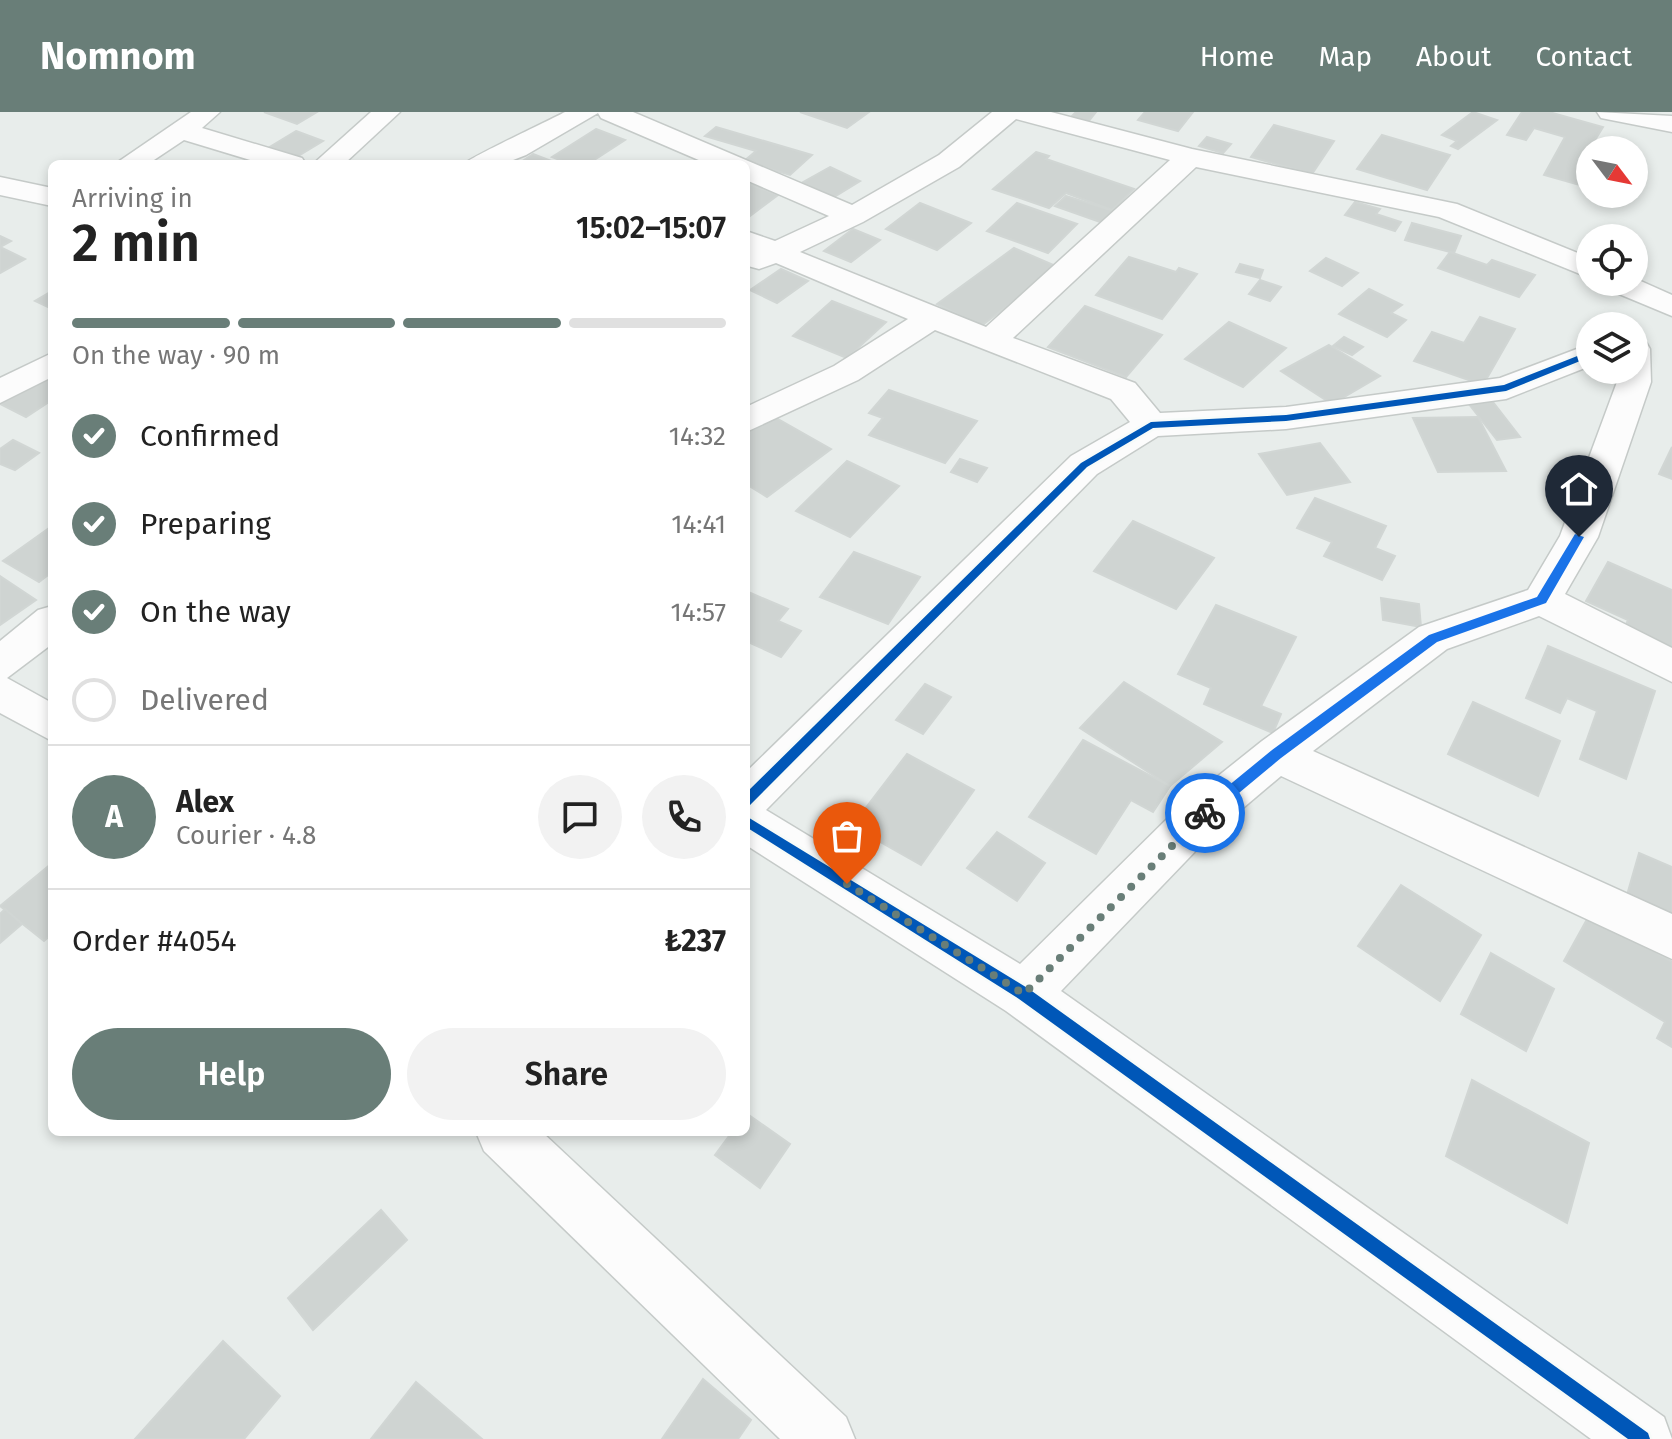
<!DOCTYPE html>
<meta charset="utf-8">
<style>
:root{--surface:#fff;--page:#f2f2f2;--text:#222;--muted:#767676;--line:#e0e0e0;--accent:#697e78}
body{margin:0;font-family:"Fira Sans",sans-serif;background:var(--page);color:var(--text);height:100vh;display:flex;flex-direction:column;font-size:30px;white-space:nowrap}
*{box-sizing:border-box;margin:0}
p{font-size:26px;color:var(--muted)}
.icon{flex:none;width:44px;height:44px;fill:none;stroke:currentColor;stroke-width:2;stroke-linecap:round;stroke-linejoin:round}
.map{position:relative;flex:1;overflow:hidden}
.details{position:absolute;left:48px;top:48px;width:702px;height:976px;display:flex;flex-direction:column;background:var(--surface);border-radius:12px;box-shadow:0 4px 12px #0003}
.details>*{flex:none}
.needle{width:52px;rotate:122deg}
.buttons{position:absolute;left:1576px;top:24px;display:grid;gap:16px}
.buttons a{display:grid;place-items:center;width:72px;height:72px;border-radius:50%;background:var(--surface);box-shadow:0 4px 12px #0003;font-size:40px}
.pin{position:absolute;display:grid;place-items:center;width:68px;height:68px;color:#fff;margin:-82px -34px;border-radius:50% 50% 50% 0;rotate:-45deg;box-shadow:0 0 8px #0007}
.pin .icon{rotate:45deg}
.courier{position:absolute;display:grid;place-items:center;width:80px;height:80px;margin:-40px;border:6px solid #1a73e8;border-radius:50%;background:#fff;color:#222;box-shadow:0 2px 10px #0007}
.summary em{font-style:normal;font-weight:600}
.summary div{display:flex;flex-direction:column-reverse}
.summary{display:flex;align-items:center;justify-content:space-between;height:136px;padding:0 24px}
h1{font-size:52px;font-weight:600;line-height:60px}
.bar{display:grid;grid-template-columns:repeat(4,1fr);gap:12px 8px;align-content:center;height:96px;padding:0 24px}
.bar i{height:10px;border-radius:6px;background:var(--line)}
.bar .on{background:var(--accent)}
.bar p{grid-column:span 4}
.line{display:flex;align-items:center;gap:20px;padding:0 24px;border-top:2px solid var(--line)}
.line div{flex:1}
.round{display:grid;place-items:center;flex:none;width:84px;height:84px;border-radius:42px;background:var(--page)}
ol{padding:0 24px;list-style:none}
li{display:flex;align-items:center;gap:24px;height:88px}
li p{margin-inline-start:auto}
li .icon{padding:8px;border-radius:50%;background:var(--accent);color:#fff;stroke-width:4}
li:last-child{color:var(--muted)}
li i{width:44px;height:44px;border:4px solid var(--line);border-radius:50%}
.button{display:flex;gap:16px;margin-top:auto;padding:16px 24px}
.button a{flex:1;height:92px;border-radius:48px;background:var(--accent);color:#fff;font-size:32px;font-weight:600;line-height:92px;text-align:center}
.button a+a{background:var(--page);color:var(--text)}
header{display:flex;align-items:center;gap:48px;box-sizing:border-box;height:112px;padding:0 40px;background:var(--accent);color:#fff}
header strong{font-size:38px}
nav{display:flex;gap:44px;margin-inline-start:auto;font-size:28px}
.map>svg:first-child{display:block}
.building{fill:#cfd4d2;stroke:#d1d6d4;stroke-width:2}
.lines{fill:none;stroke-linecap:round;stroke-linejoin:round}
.street-casing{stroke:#c5cac8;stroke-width:3}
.street{fill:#fcfcfc;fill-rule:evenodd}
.cycleway-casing{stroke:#f7fbf9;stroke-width:5}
.cycleway{fill:#0057b8;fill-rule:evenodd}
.route{fill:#1a73e8}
.done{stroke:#697e78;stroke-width:8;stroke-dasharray:0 14.4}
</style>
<header>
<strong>Nomnom</strong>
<nav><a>Home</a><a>Map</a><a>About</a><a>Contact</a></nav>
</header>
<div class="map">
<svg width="1672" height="1327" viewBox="0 0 1672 1327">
<rect width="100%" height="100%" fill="#e8edeb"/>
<!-- building -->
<g class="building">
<path d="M264 0H317L297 12Z"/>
<path d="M800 0H869L847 16Z"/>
<path d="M1076 0H1096L1088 10 1071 5Z"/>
<path d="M1145 0H1193L1178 19 1138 8Z"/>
<path d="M1473 0 1497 8 1458 37 1451 34 1457 29 1442 23Z"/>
<path d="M1522 0H1549L1603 15 1587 41 1590 76 1544 63 1565 25 1534 16 1526 28 1507 23Z"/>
<path d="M1274 13 1334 29 1312 62 1251 45Z"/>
<path d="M716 15 812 43 790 63 744 49 756 39 705 24Z"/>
<path d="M596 17 625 28 588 52H570L552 45Z"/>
<path d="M296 19 323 29 295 46 268 36Z"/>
<path d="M1382 23 1450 43 1427 78 1357 57Z"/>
<path d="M1207 25 1231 32 1223 41 1199 34Z"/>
<path d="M1036 40 1049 44 1046 47 1134 77 1112 98 1066 81 1049 96 993 77Z"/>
<path d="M533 42 559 52H518Z"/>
<path d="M830 55 860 69 829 88 798 73Z"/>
<path d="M746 71 778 83 746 107Z"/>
<path d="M1066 84 1117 100 1106 112 1055 94Z"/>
<path d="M1355 90 1380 97 1376 102 1401 110 1395 119 1345 103Z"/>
<path d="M920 91 971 111 937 138 886 117Z"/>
<path d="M1017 91 1077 112 1048 141 987 119Z"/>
<path d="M1412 111 1461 124 1454 141 1405 128Z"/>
<path d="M853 117 880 128 851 150 824 139Z"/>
<path d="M0 124 11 129 0 135 25 147 0 161Z"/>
<path d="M1014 136 1058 155 981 214 937 192Z"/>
<path d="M1450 140 1487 153 1492 148 1535 163 1519 185 1438 156Z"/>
<path d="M1129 145 1176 160 1179 156 1197 162 1162 207 1096 183Z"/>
<path d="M1326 146 1358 161 1342 174 1310 159Z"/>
<path d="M1240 152 1263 158 1260 166 1236 160Z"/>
<path d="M781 157 808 169 777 191 750 178Z"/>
<path d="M1260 168 1281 175 1270 189 1249 182Z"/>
<path d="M1369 177 1402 193 1391 201 1406 208 1387 225 1339 202Z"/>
<path d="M52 179V197L35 189Z"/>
<path d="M832 189 886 210 847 246 793 224Z"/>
<path d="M1085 194 1162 223 1126 265 1048 235Z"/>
<path d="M1480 205 1515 217 1483 273 1414 249 1432 220 1464 231Z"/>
<path d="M1229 210 1286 236 1243 275 1185 247Z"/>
<path d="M1344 225 1363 235 1352 243 1333 234Z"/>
<path d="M1329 233 1380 264 1332 292 1281 259Z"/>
<path d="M52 258V288L26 305 0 292Z"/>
<path d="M889 278 977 309 945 351 869 323 883 306 869 301Z"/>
<path d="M1493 290 1520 325 1497 328 1469 292Z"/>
<path d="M771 303 831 337 767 385 746 372V321Z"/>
<path d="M1478 305 1506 359 1438 360 1413 306Z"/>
<path d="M13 328 39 341 15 358 0 352V337Z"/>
<path d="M1320 331 1350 370 1287 383 1259 342Z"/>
<path d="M1672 335V367L1659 362Z"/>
<path d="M960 347 987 356 977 370 951 360Z"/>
<path d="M847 349 899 374 850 425 796 399Z"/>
<path d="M1315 386 1386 414 1375 436 1395 444 1382 468 1324 444 1332 430 1297 416Z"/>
<path d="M1133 409 1214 446 1176 497 1094 459Z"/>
<path d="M49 416 52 417V460L39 470 3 449Z"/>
<path d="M854 440 920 465 888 512 820 485Z"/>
<path d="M1608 450 1672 478V545L1622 522 1628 508 1586 489Z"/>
<path d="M0 464 36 488 0 513Z"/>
<path d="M746 479 788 497 778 509 801 519 781 545 746 529Z"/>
<path d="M1381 486 1419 492 1421 515 1383 508Z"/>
<path d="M1216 493 1296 525 1261 594 1281 602 1273 621 1204 592 1211 576 1178 562Z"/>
<path d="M1548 534 1655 579 1626 667 1580 647 1597 599 1567 586 1560 601 1526 586Z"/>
<path d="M1124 570 1222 630 1170 674 1080 616Z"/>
<path d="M925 572 951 585 923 622 896 608Z"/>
<path d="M1473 590 1560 629 1538 684 1448 642Z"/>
<path d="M1083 628 1170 674 1153 700 1131 688 1096 742 1029 705Z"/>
<path d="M907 642 974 678 921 753 852 714Z"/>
<path d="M997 720 1045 751 1017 789 967 756Z"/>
<path d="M1639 741 1672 755V820L1623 797Z"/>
<path d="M52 751V822L44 829 0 794Z"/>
<path d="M1401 773 1481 823 1440 889 1358 834Z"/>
<path d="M5 797 22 812 0 831V802Z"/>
<path d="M1590 802 1672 850V935L1657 926 1665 910 1564 849Z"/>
<path d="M1491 841 1554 877 1526 939 1461 902Z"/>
<path d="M1472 968 1589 1031 1567 1111 1446 1044Z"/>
<path d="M746 1001 790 1032 760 1076 715 1043 732 1020H746Z"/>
<path d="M381 1098 407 1128 313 1218 288 1186Z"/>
<path d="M223 1229 280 1284 244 1327H135Z"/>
<path d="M703 1267 751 1308 738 1327H662Z"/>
<path d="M416 1270 482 1327H371Z"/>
</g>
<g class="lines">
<!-- street casing -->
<g class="street-casing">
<g id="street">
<path d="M191 0H220L202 16 302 46 306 52H263L184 28 148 52H115Z"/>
<path d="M371 0H400L344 52H313Z"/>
<path d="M565 0H633L852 93 939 43 992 0H1051L1192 37 1457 92 1590 146V166L1439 105 1196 55 1013 226 1135 271 1160 301 1286 295 1500 266 1590 232V254L1506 287 1286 317 1158 324 1097 362 766 698 1020 852 1178 696 1262 629 1419 515 1528 478 1560 424 1617 270V258H1634V227L1646 230 1650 237 1651 270 1598 425 1565 482 1672 536V570L1539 504 1447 537 1313 639 1672 802V847L1281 664 1210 724 1061 879 1664 1305 1672 1327H1591L1006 899 746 733V660L1071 344 1130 310 1111 287 935 218 858 268 746 320V295L834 254 908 207 776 151 759 157 748 154 746 145 750 141 746 139V119L775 129 829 104 746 68V52H708L601 6 598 1 526 43 503 52H464C469 46 550 8 565 0ZM1016 7 1170 48 986 215 800 140 863 110 959 55Z"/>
<path d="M1597 0 1672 4V20L1601 6Z"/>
<path d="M0 65 52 76V94L0 83Z"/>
<path d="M1634 166 1672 183V204L1607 177 1603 170H1634Z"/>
<path d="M52 241V265L0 291V266Z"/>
<path d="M52 494V532L7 566 52 591V629L0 601V529L38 498Z"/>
<path d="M476 1020H542L846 1305 855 1327H780L484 1039Z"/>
</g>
</g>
<!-- street -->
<use href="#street" class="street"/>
<!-- cycleway casing -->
<g class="cycleway-casing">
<g id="cycleway">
<path d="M1590 239V245L1506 279 1286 309 1153 316 1087 355 750 693 746 694V681L1081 351 1151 310 1286 303 1504 273Z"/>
<path d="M746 704 1029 877 1648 1321 1650 1327H1628L1019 887 746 715Z"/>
</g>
</g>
<!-- cycleway -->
<use href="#cycleway" class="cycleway"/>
</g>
<!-- route -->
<path class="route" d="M1575 422 1584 425 1546 491 1437 530 1281 646 1210 705H1200V697L1272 638 1429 523 1537 485Z"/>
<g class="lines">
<!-- done -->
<path class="done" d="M847 772 1024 882 1205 701"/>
</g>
</svg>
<div class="buttons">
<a><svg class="needle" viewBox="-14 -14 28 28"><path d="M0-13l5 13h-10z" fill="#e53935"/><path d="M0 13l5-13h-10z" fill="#767676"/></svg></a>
<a><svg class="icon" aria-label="locate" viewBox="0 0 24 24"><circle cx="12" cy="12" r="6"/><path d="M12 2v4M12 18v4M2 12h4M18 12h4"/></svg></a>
<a><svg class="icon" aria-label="layers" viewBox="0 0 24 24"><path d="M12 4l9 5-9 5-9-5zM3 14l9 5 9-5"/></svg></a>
</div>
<div class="pin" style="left:847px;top:772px;background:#ea580c"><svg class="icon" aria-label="bag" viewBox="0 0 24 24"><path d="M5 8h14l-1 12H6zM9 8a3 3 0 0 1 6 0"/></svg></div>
<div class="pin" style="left:1579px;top:425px;background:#1f2937"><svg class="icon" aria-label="home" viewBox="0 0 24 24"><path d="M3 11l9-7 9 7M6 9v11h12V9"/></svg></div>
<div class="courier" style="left:1205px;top:701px"><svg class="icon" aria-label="bike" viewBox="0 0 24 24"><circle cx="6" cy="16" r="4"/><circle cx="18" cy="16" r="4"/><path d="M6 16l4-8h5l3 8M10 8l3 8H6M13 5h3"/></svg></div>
<section class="details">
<div class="summary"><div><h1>2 min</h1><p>Arriving in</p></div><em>15:02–15:07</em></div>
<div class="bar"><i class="on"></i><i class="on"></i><i class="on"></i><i></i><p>On the way · 90 m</p></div>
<ol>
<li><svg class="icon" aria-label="check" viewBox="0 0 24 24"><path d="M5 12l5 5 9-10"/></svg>Confirmed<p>14:32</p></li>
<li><svg class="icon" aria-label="check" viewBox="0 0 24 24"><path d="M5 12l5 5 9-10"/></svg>Preparing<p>14:41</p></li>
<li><svg class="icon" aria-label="check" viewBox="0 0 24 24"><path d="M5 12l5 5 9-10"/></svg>On the way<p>14:57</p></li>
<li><i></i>Delivered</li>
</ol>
<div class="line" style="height:144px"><b class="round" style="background:var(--accent);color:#fff">A</b><div><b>Alex</b><p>Courier · 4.8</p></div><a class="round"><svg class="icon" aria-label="chat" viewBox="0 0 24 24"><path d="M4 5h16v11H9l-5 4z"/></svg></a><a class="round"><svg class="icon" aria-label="phone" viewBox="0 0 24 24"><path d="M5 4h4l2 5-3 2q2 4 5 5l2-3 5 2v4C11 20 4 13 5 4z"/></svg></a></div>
<div class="line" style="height:104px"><div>Order #4054</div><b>₺237</b></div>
<div class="button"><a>Help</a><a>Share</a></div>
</section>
</div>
